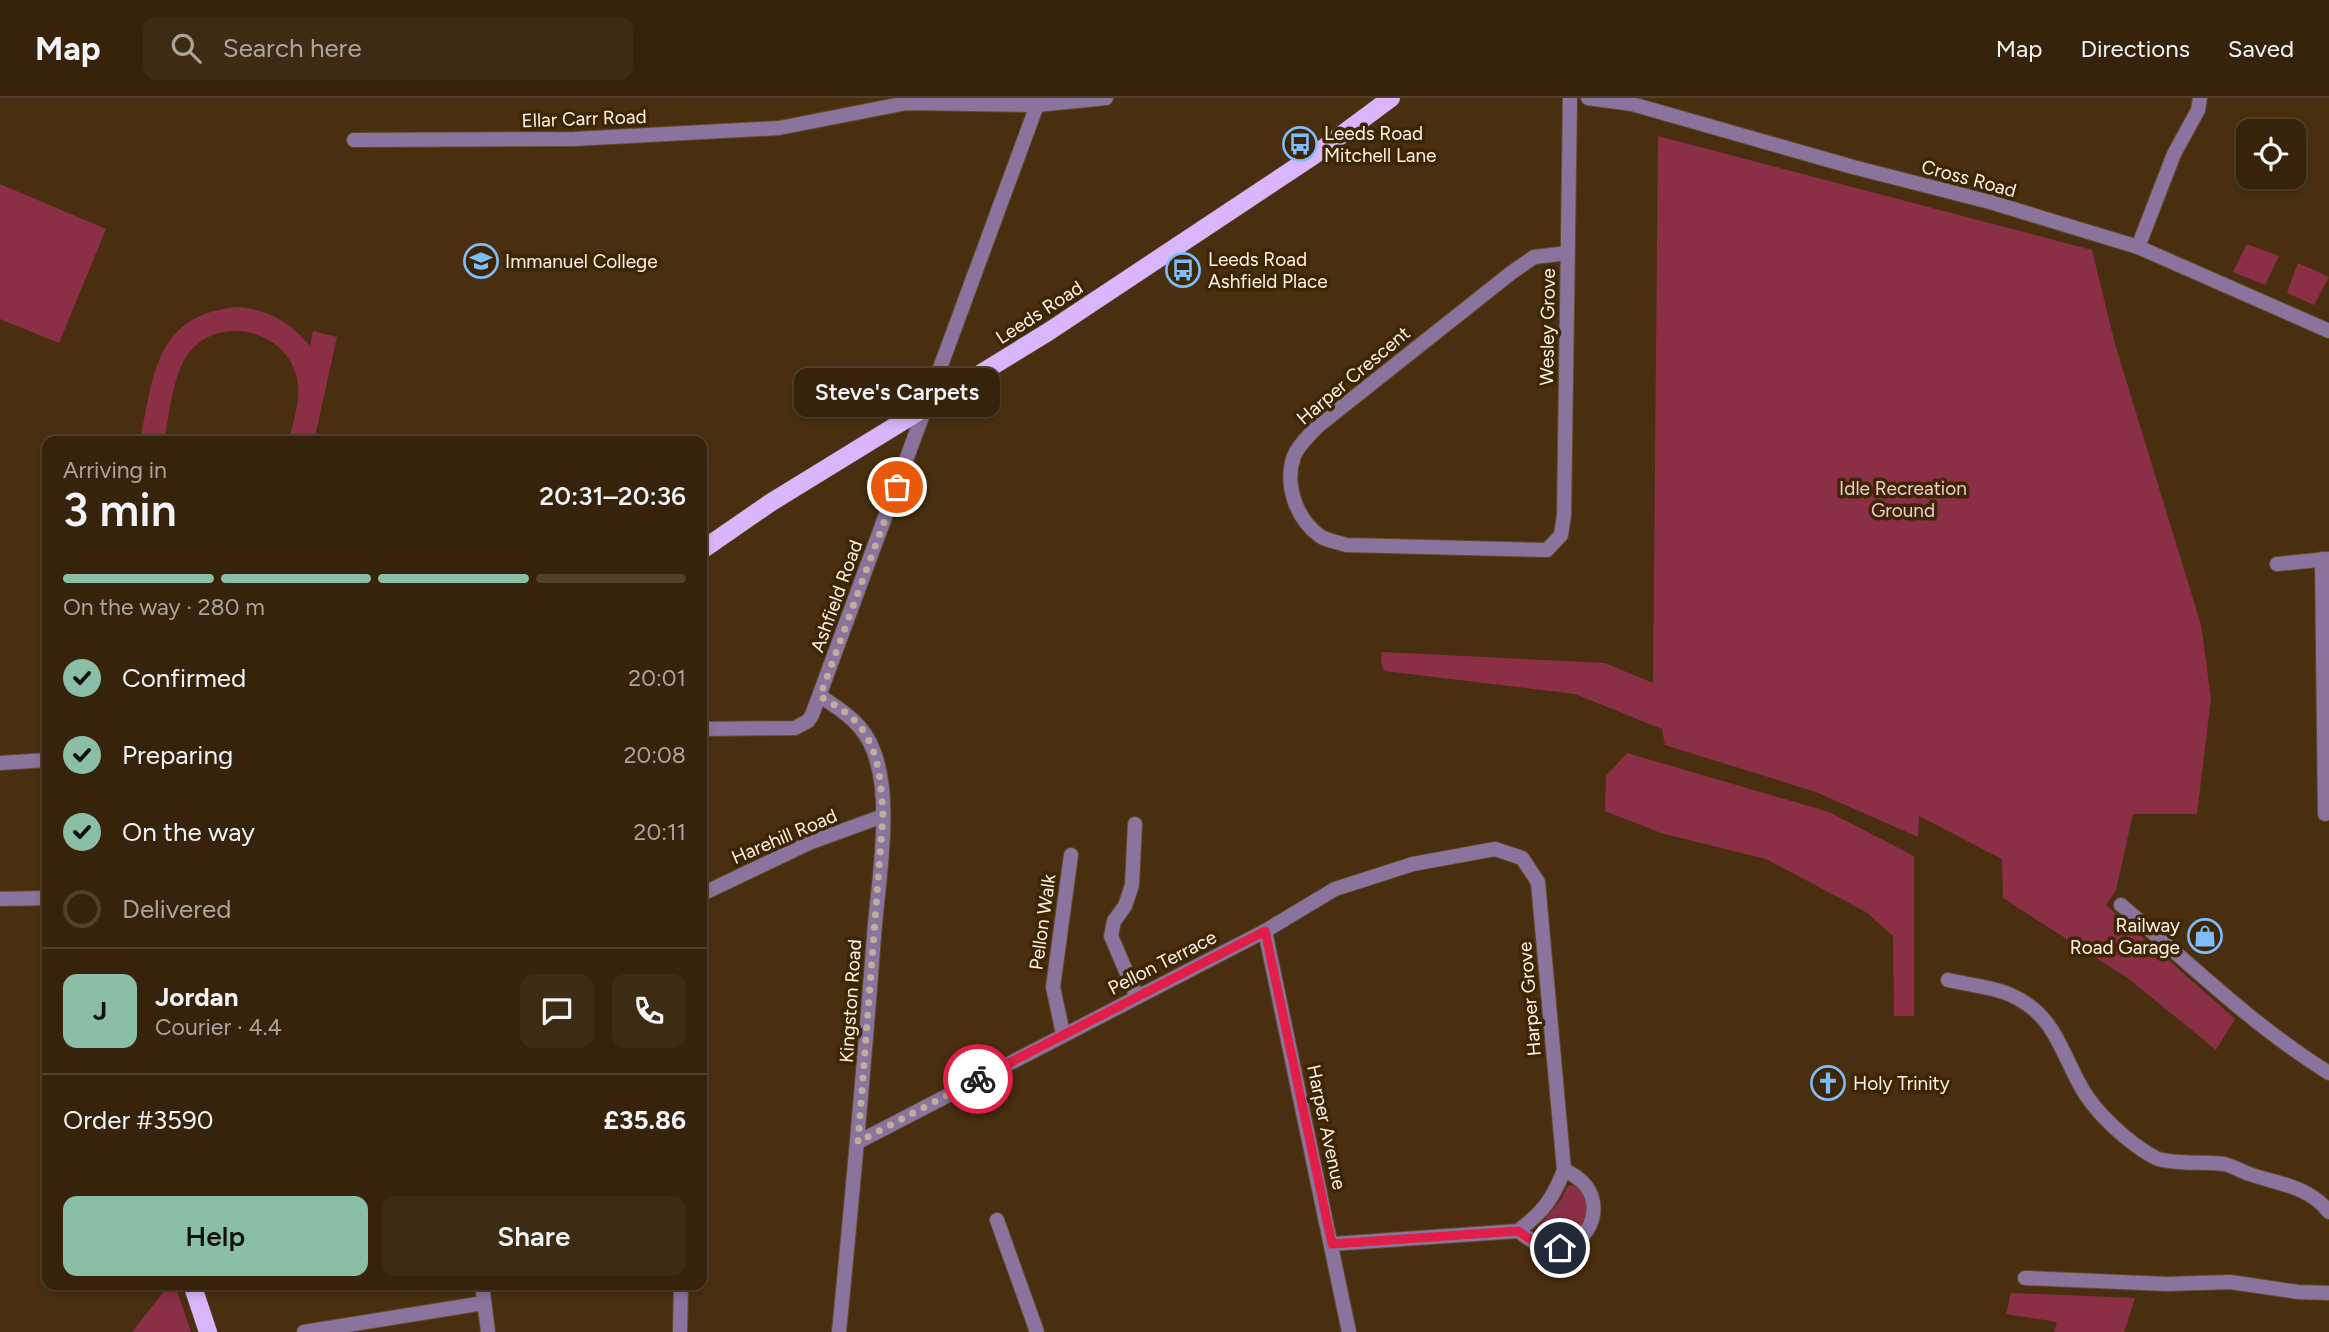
<!DOCTYPE html>
<meta charset="utf-8">
<style>
:root{--surface:#37230b;--page:#3e2b14;--text:#f1f3f6;--muted:#aaa49d;--line:#51402c;--accent:#8abfa5}
body{margin:0;font-family:Figtree,sans-serif;background:var(--page);color:var(--text);height:100vh;display:flex;flex-direction:column;font-size:26px;white-space:nowrap}
*{box-sizing:border-box;margin:0}
p{font-size:23px;color:var(--muted)}
.icon{flex:none;width:38px;height:38px;fill:none;stroke:currentColor;stroke-width:2;stroke-linecap:round;stroke-linejoin:round}
.map{position:relative;flex:1;overflow:hidden}
.panel{position:absolute;left:42px;top:338px;width:665px;height:854px;display:flex;flex-direction:column;background:var(--surface);border-radius:14px;box-shadow:0 4px 10px #0003,0 0 0 2px var(--line)}
.panel>*{flex:none}
.controls{position:absolute;left:2236px;top:21px;display:grid;gap:14px}
.controls a{display:grid;place-items:center;width:70px;height:70px;border-radius:14px;background:var(--surface);box-shadow:0 4px 10px #0003,0 0 0 2px var(--line);font-size:35px}
.pin{position:absolute;display:grid;place-items:center;width:60px;height:60px;color:#fff;margin:-30px;border:4px solid #fff;border-radius:50%;box-shadow:0 2px 7px #0007}
.courier{position:absolute;display:grid;place-items:center;width:70px;height:70px;margin:-35px;border:5px solid #e11d48;border-radius:50%;background:#fff;color:#222;box-shadow:0 2px 9px #0007}
.bubble{position:absolute;height:49px;border-radius:14px;background:var(--surface);box-shadow:0 4px 10px #0003,0 0 0 2px var(--line);font-size:23px;font-weight:600;line-height:49px;text-align:center}
.overview em{font-style:normal;font-weight:600}
.overview div{display:flex;flex-direction:column-reverse}
.overview{display:flex;align-items:center;justify-content:space-between;height:119px;padding:0 21px}
h1{font-size:46px;font-weight:600;line-height:52px}
.bar{display:grid;grid-template-columns:repeat(4,1fr);gap:10px 7px;align-content:center;height:84px;padding:0 21px}
.bar i{height:9px;border-radius:5px;background:var(--line)}
.bar .selected{background:var(--accent)}
.bar p{grid-column:span 4}
.line{display:flex;align-items:center;gap:18px;padding:0 21px;border-top:2px solid var(--line)}
.line div{flex:1}
.round{display:grid;place-items:center;flex:none;width:74px;height:74px;border-radius:14px;background:var(--page)}
ol{padding:0 21px;list-style:none}
li{display:flex;align-items:center;gap:21px;height:77px}
li p{margin-inline-start:auto}
li .icon{padding:7px;border-radius:50%;background:var(--accent);color:#111;stroke-width:4}
li:last-child{color:var(--muted)}
li i{width:38px;height:38px;border:4px solid var(--line);border-radius:50%}
.primary-button{display:flex;gap:14px;margin-top:auto;padding:14px 21px}
.primary-button a{flex:1;height:80px;border-radius:14px;background:var(--accent);color:#111;font-size:28px;font-weight:600;line-height:80px;text-align:center}
.primary-button a+a{background:var(--page);color:var(--text)}
header{display:flex;align-items:center;gap:42px;box-sizing:border-box;height:98px;padding:0 35px;background:var(--surface);border-bottom:2px solid var(--line)}
header strong{font-size:33px}
nav{display:flex;gap:38px;margin-inline-start:auto;font-size:24px}
.search{width:490px;height:63px;background:var(--page);display:flex;align-items:center;gap:18px;box-sizing:border-box;padding:0 24px;border-radius:14px;color:var(--muted);font-size:26px}
.map>svg:first-child{display:block}
.green{fill:#8b2f47}
.lines{fill:none;stroke-linecap:round;stroke-linejoin:round}
.street-casing{stroke:#624a2d;stroke-width:16}
.primary-casing{stroke:#624a2d;stroke-width:19}
.street{stroke:#8a749e;stroke-width:14}
.primary{stroke:#d9b5fb;stroke-width:18}
.done{stroke:#bfae9b;stroke-width:7;stroke-dasharray:0 12.6}
.route{stroke:#e11d48;stroke-width:9}
.labels{text-anchor:middle;stroke-width:7;stroke-linejoin:round;paint-order:stroke}
.street-label{font-size:19px;fill:#fef2e7;stroke:#3e2504}
.poi-label{font-size:19px;fill:#fef2e7;stroke:#3e2504;text-anchor:start}
.park-label{font-size:19px;fill:#ebccd0;stroke:#3e2504}
</style>
<header>
<strong>Map</strong>
<div class="search"><svg class="icon" aria-label="search" viewBox="0 0 24 24"><circle cx="10" cy="10" r="6"/><path d="M15 15l6 6"/></svg>Search here</div>
<nav><a>Map</a><a>Directions</a><a>Saved</a></nav>
</header>
<div class="map">
<svg width="2329" height="1234" viewBox="0 0 2329 1234">
<rect width="100%" height="100%" fill="#492f0f"/>
<!-- green -->
<g class="green">
<path d="M1658 38 2092 152 2115 246 2201 527 2211 600 2197 716H2133L2116 792 2106 807 2235 921 2216 952 2129 881 2003 800 2002 761 1919 718 1918 739 1816 694 1665 647 1662 631 1575 596 1384 573 1381 563 1382 554 1605 565 1653 585Z"/>
<path d="M0 86 106 131 59 245 0 221Z"/>
<path d="M2247 146 2279 158 2265 187 2233 174Z"/>
<path d="M2298 165 2329 179 2314 207 2287 195Z"/>
<path d="M238 209C269 212 290 224 310 248L313 233 337 239 314 343H289C293 323 302 300 297 280 286 231 218 216 188 256 173 276 169 318 164 343H140C154 276 155 216 238 209Z"/>
<path d="M1627 655 1829 714 1914 758V918H1894L1893 838 1866 814 1766 761 1661 735 1605 713 1606 678Z"/>
<path d="M1573 1087C1605 1104 1581 1156 1539 1140L1537 1130 1560 1103 1568 1088Z"/>
<path d="M169 1187H175L191 1234H132Z"/>
<path d="M2011 1195 2135 1200 2124 1234H2054L2057 1224 2006 1216Z"/>
</g>
<g class="lines">
<!-- street casing -->
<g class="street-casing">
<g id="street">
<path d="M1588 0 1632 6 1853 69 1990 104 2138 149 2329 233"/>
<path d="M354 42 574 41 779 30 907 5 1037 7 1106 0"/>
<path d="M2138 149 2174 56 2198 12 2200 0"/>
<path d="M1568 155 1534 159 1511 175 1318 328C1310 337 1298 347 1294 358 1284 386 1296 421 1320 438 1327 443 1338 444 1346 447L1547 452 1561 437 1564 417 1570 0"/>
<path d="M2322 461 2325 716"/>
<path d="M2277 466 2328 461"/>
<path d="M820 598C843 613 864 626 874 654 893 704 878 784 874 838 864 970 852 1102 839 1234"/>
<path d="M702 631 795 630 808 623 812 617 1037 7"/>
<path d="M0 665 47 662"/>
<path d="M1135 726 1132 787 1125 808 1114 823 1111 838 1137 899"/>
<path d="M702 796 809 745 883 718"/>
<path d="M0 801 47 800"/>
<path d="M2121 807C2189 865 2253 928 2329 975"/>
<path d="M1265 833 1349 1234"/>
<path d="M1948 882C1970 887 1995 889 2015 899 2054 918 2061 953 2080 987 2094 1014 2129 1046 2156 1060 2169 1066 2208 1064 2224 1066 2233 1068 2241 1073 2249 1076 2278 1086 2309 1088 2329 1114"/>
<path d="M1063 936 1053 889 1071 757"/>
<path d="M858 1044 1265 833 1335 791 1413 766 1495 751 1522 760 1538 784 1564 1072C1553 1101 1543 1114 1518 1133L1332 1146"/>
<path d="M997 1122 1037 1234"/>
<path d="M1518 1133C1527 1139 1536 1147 1547 1149 1581 1157 1607 1116 1586 1088 1580 1080 1572 1076 1564 1072"/>
<path d="M2025 1180 2167 1186 2230 1184 2298 1194 2329 1195"/>
<path d="M482 1186 488 1234"/>
<path d="M304 1234 484 1205"/>
<path d="M680 1234 681 1186"/>
</g>
</g>
<!-- primary casing -->
<g class="primary-casing">
<g id="primary">
<path d="M702 452 770 405 1048 234 1313 58 1391 0"/>
<path d="M192 1186 208 1234"/>
</g>
</g>
<!-- street -->
<use href="#street" class="street"/>
<!-- primary -->
<use href="#primary" class="primary"/>
</g>
<g class="lines">
<!-- done -->
<path class="done" d="M897 389 820 598C830 605 843 611 852 620 879 644 881 684 883 718L858 1044 978 981"/>
<!-- route -->
<path class="route" d="M978 981 1265 833 1332 1146 1518 1133C1532 1143 1542 1149 1560 1150"/>
</g>
<!-- icons -->
<defs>
<g id="bus-ring" transform="scale(1.75)"><circle r="9.5" fill="#3e2504" stroke="#7ebdf9" stroke-width="1.5"/><path d="M-5-6H5V4H4V6H2V4H-2V6H-4V4H-5ZM-3.5-4V0h7V-4ZM-3.5 1.2v1.5H-2V1.2ZM2 1.2v1.5H3.5V1.2Z" fill="#7ebdf9"/></g>
<g id="school-ring" transform="scale(1.75)"><circle r="9.5" fill="#3e2504" stroke="#7ebdf9" stroke-width="1.5"/><path d="M0-5L7-2L0 1L-7-2ZM-4 1L0 2.5L4 1V4Q0 6-4 4Z" fill="#7ebdf9"/></g>
<g id="shop-ring" transform="scale(1.75)"><circle r="9.5" fill="#3e2504" stroke="#7ebdf9" stroke-width="1.5"/><path d="M-5-2.5h2.3a2.7 3.5 0 0 1 5.4 0H5L5.5 6h-11ZM-1.5-2.5h3a1.5 2.3 0 0 0-3 0Z" fill="#7ebdf9"/></g>
<g id="church-ring" transform="scale(1.75)"><circle r="9.5" fill="#3e2504" stroke="#7ebdf9" stroke-width="1.5"/><path d="M-1.2-6h2.4v3.5h3.3v2.4h-3.3V6h-2.4V-.1h-3.3v-2.4h3.3Z" fill="#7ebdf9"/></g>
</defs>
<g fill-rule="evenodd">
<use href="#bus-ring" x="1300" y="46"/>
<use href="#school-ring" x="481" y="163"/>
<use href="#bus-ring" x="1183" y="172"/>
<use href="#shop-ring" x="2205" y="838"/>
<use href="#church-ring" x="1828" y="985"/>
</g>
<g class="labels">
<!-- street labels -->
<g class="street-label">
<text transform="translate(584 20) rotate(-2)" y="7">Ellar Carr Road</text>
<text transform="translate(1969 80) rotate(15)" y="7">Cross Road</text>
<text transform="translate(1039 214) rotate(-33)" y="7">Leeds Road</text>
<text transform="translate(1547 229) rotate(-89)" y="7">Wesley Grove</text>
<text transform="translate(1353 277) rotate(-40)" y="7">Harper Crescent</text>
<text transform="translate(836 498) rotate(-70)" y="7">Ashfield Road</text>
<text transform="translate(784 738) rotate(-23)" y="7">Harehill Road</text>
<text transform="translate(1042 824) rotate(-82)" y="7">Pellon Walk</text>
<text transform="translate(1162 864) rotate(-27)" y="7">Pellon Terrace</text>
<text transform="translate(1529 901) rotate(-95)" y="7">Harper Grove</text>
<text transform="translate(850 903) rotate(-86)" y="7">Kingston Road</text>
<text transform="translate(1327 1029) rotate(78)" y="7">Harper Avenue</text>
</g>
<!-- poi labels -->
<g class="poi-label">
<text x="1324" y="42">Leeds Road<tspan x="1324" dy="22">Mitchell Lane</tspan></text>
<text x="1208" y="168">Leeds Road<tspan x="1208" dy="22">Ashfield Place</tspan></text>
<text x="505" y="170">Immanuel College</text>
<text x="2180" y="834" text-anchor="end">Railway<tspan x="2180" dy="22">Road Garage</tspan></text>
<text x="1853" y="992">Holy Trinity</text>
</g>
<!-- park labels -->
<g class="park-label">
<text x="1903" y="397">Idle Recreation<tspan x="1903" dy="22">Ground</tspan></text>
</g>
</g>
</svg>
<div class="controls">
<a><svg class="icon" aria-label="locate" viewBox="0 0 24 24"><circle cx="12" cy="12" r="6"/><path d="M12 2v4M12 18v4M2 12h4M18 12h4"/></svg></a>
</div>
<div class="pin" style="left:897px;top:389px;background:#ea580c"><svg class="icon" aria-label="bag" viewBox="0 0 24 24"><path d="M5 8h14l-1 12H6zM9 8a3 3 0 0 1 6 0"/></svg></div>
<div class="pin" style="left:1560px;top:1150px;background:#1f2937"><svg class="icon" aria-label="home" viewBox="0 0 24 24"><path d="M3 11l9-7 9 7M6 9v11h12V9"/></svg></div>
<div class="courier" style="left:978px;top:981px"><svg class="icon" aria-label="bike" viewBox="0 0 24 24"><circle cx="6" cy="16" r="4"/><circle cx="18" cy="16" r="4"/><path d="M6 16l4-8h5l3 8M10 8l3 8H6M13 5h3"/></svg></div>
<div class="bubble" style="left:794px;top:270px;width:206px">Steve's Carpets</div>
<section class="panel">
<div class="overview"><div><h1>3 min</h1><p>Arriving in</p></div><em>20:31–20:36</em></div>
<div class="bar"><i class="selected"></i><i class="selected"></i><i class="selected"></i><i></i><p>On the way · 280 m</p></div>
<ol>
<li><svg class="icon" aria-label="check" viewBox="0 0 24 24"><path d="M5 12l5 5 9-10"/></svg>Confirmed<p>20:01</p></li>
<li><svg class="icon" aria-label="check" viewBox="0 0 24 24"><path d="M5 12l5 5 9-10"/></svg>Preparing<p>20:08</p></li>
<li><svg class="icon" aria-label="check" viewBox="0 0 24 24"><path d="M5 12l5 5 9-10"/></svg>On the way<p>20:11</p></li>
<li><i></i>Delivered</li>
</ol>
<div class="line" style="height:126px"><b class="round" style="background:var(--accent);color:#111">J</b><div><b>Jordan</b><p>Courier · 4.4</p></div><a class="round"><svg class="icon" aria-label="chat" viewBox="0 0 24 24"><path d="M4 5h16v11H9l-5 4z"/></svg></a><a class="round"><svg class="icon" aria-label="phone" viewBox="0 0 24 24"><path d="M5 4h4l2 5-3 2q2 4 5 5l2-3 5 2v4C11 20 4 13 5 4z"/></svg></a></div>
<div class="line" style="height:91px"><div>Order #3590</div><b>£35.86</b></div>
<div class="primary-button"><a>Help</a><a>Share</a></div>
</section>
</div>
